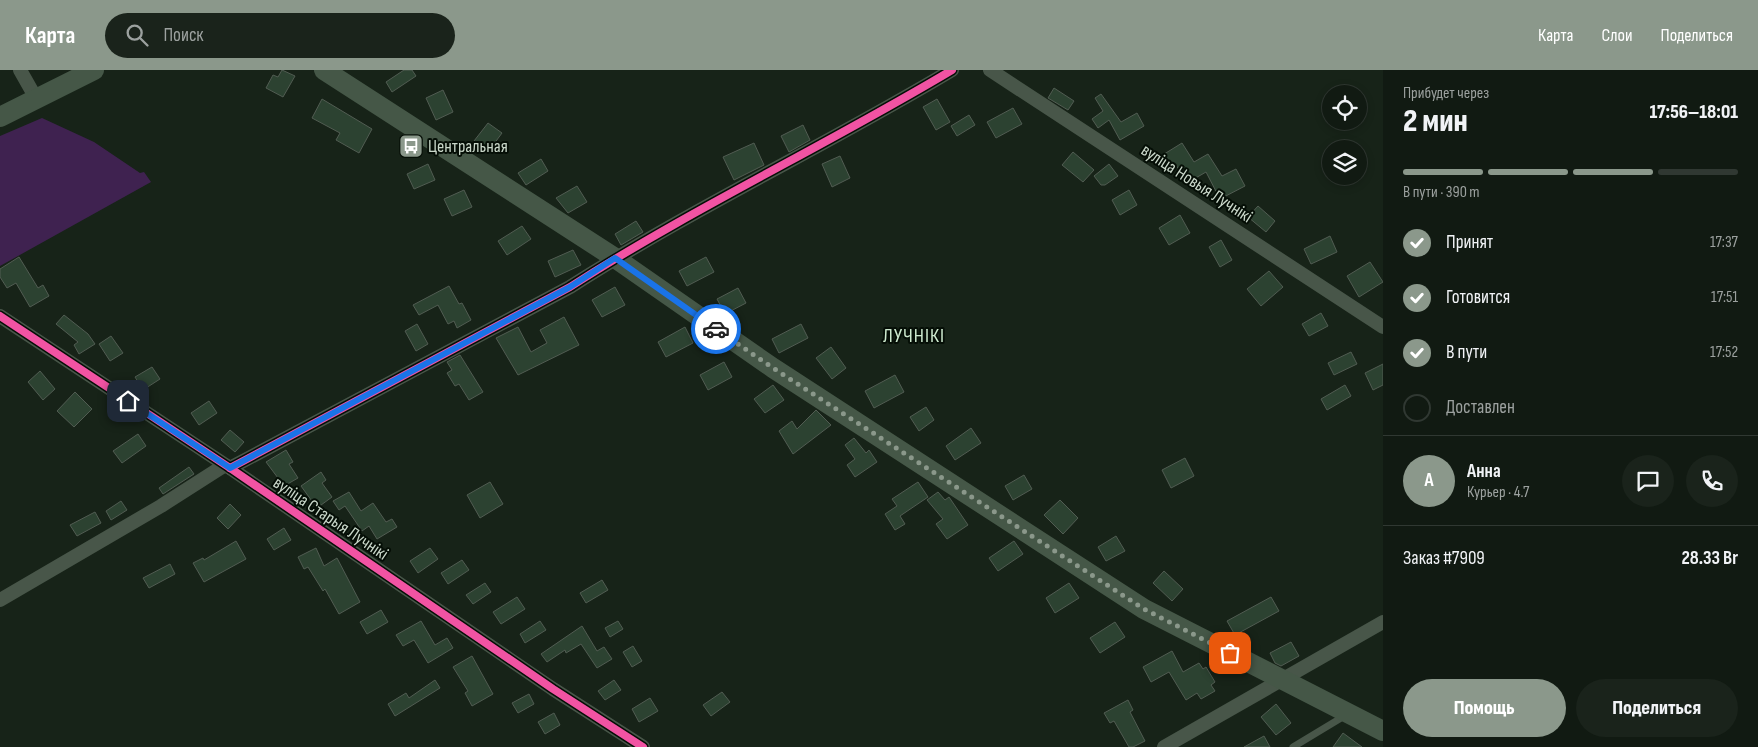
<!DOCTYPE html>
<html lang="ru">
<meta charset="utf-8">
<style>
:root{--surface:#111a12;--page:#1a231b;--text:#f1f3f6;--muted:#9ca19f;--line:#303832;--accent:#8b988b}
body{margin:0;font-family:"Sofia Sans Condensed",sans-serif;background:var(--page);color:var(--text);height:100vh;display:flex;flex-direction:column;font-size:19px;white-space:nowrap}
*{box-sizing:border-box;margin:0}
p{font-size:16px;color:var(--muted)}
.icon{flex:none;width:28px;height:28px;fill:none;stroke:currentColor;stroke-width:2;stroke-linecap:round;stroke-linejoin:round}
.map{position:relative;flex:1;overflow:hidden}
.details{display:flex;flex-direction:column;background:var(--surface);width:375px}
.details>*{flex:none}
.fabs{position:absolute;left:1322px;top:15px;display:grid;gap:10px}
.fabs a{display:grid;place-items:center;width:45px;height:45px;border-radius:50%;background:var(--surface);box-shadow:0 2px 8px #0003,0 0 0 1px var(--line);font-size:25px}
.pin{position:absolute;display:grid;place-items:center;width:42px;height:42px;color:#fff;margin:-21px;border-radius:10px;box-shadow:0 2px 8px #0006}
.courier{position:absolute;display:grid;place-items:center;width:50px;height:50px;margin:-25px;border:4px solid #1a73e8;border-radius:50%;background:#fff;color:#222;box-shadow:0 1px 6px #0007}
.summary em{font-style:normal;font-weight:800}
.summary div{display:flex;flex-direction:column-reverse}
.summary{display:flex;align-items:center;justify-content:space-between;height:85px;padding:0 20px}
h1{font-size:32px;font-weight:800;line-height:38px}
.bar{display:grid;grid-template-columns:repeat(4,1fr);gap:8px 5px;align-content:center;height:60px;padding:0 20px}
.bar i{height:6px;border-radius:4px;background:var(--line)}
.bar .on{background:var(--accent)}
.bar p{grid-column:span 4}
.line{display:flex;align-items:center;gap:12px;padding:0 20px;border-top:1px solid var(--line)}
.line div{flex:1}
.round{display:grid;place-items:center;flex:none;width:52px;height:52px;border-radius:26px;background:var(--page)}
ol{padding:0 20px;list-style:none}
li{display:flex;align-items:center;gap:15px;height:55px}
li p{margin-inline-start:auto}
li .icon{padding:5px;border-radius:50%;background:var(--accent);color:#fff;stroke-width:4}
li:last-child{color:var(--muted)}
li i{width:28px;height:28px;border:2px solid var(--line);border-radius:50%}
.button{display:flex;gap:10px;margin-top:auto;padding:10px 20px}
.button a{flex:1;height:58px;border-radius:30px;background:var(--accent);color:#fff;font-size:20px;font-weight:800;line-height:58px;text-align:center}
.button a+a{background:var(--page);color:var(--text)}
header{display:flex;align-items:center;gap:30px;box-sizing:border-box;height:70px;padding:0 25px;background:var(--accent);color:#fff}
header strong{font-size:24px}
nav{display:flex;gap:28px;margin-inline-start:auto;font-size:18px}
.search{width:350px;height:45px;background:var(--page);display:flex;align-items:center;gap:12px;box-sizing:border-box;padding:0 18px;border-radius:28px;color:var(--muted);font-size:19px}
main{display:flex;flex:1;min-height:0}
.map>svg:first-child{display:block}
.green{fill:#3f2250}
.building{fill:#2c4231;stroke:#515c52}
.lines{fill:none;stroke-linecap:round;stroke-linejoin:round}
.lane{stroke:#485649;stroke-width:7}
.street{stroke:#485649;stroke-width:14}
.secondary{stroke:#455747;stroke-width:20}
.cycleway-casing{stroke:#050e06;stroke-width:11}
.cycleway{stroke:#f153a3;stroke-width:8}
.done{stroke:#8b988b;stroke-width:5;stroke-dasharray:0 9}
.route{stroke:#1a73e8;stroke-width:6}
.labels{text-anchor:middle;stroke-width:4;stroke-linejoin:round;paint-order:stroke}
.poi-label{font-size:18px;fill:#c9d7c9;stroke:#050e06;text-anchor:start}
.street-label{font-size:18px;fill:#c9d7c9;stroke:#050e06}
.quarter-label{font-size:20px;letter-spacing:1px;fill:#ceeacf;stroke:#050e06}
</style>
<header>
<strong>Карта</strong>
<div class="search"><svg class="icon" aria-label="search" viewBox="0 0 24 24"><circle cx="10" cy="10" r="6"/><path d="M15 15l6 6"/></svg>Поиск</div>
<nav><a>Карта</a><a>Слои</a><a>Поделиться</a></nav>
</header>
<main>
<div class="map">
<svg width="1383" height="677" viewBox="0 0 1383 677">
<rect width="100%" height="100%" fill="#172318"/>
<!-- green -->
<path class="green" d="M42 48 94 72 140 103 144 102 151 112 0 196V66Z"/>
<!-- building -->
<g class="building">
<path d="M282 0 295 6 283 27 266 18 273 5 278 7Z"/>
<path d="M404 0H412L416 6 392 22 386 12Z"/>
<path d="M1054 18 1074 31 1068 40 1048 28Z"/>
<path d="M443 20 453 42 436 50 426 28Z"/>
<path d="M1101 24 1121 52 1137 43 1144 56 1120 70 1109 50 1098 58 1092 49 1103 41 1095 28Z"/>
<path d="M322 29 372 59 359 83 336 70 340 63 312 48Z"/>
<path d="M937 29 950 52 936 60 923 37Z"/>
<path d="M1013 38 1022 54 996 68 987 52Z"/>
<path d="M969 45 975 55 957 66 951 56Z"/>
<path d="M488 53 502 63 488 82 474 71Z"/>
<path d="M803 55 810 70 789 82 781 66Z"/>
<path d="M754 73 764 95 734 110 723 87Z"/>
<path d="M1182 73 1194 92 1208 84 1222 106 1236 99 1245 116 1220 129 1206 102 1187 113 1176 95 1169 99 1161 86Z"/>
<path d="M1073 82 1094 100 1083 112 1062 95Z"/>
<path d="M840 86 850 108 832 117 822 94Z"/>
<path d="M541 89 548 101 526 115 518 103Z"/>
<path d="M428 94 435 110 414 119 407 104Z"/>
<path d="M1109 94 1118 106 1105 115H1101L1094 106Z"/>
<path d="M577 116 587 132 568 143 556 128Z"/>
<path d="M464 120 472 137 452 146 444 129Z"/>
<path d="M1129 120 1137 135 1120 145 1112 130Z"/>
<path d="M1258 136 1275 151 1266 162 1248 147Z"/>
<path d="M1180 145 1190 163 1169 175 1159 158Z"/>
<path d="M636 151 643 162 621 175 615 164Z"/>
<path d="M522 156 531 169 507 185 498 171Z"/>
<path d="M1330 166 1337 182 1311 194 1304 179Z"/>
<path d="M1221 170 1232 190 1220 197 1209 177Z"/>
<path d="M573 180 581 195 555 207 548 191Z"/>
<path d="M19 187 38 218 43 215 49 226 30 237 16 213 7 218 0 207V199Z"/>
<path d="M706 187 714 202 687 216 679 201Z"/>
<path d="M1370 192 1383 212 1359 227 1347 206Z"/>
<path d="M1269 201 1283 217 1261 236 1247 219Z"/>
<path d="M449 216 459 234 462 233 471 250 457 258 454 251 448 254 438 235 419 245 413 235Z"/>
<path d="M615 217 625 235 602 247 592 230Z"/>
<path d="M738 218 746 233 725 244 717 229Z"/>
<path d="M1321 243 1328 256 1309 266 1302 254Z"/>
<path d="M64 245 88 264 95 274 79 284 74 275 78 272 56 254Z"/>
<path d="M564 247 579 275 518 305 496 268 518 257 531 282 547 273 540 260Z"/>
<path d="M417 254 428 274 416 281 405 261Z"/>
<path d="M801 254 808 268 779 283 772 269Z"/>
<path d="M685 257 693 273 666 287 658 272Z"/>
<path d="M111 266 123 283 110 291 99 274Z"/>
<path d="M831 277 846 298 832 309 816 288Z"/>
<path d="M1351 282 1357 294 1334 305 1328 293Z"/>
<path d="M460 285 483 322 469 330 459 314 455 316 447 303 452 300 447 292Z"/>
<path d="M724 292 732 307 708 320 700 305Z"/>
<path d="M1383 294V315L1373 320 1365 303Z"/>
<path d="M152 297 160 309 143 320 135 307Z"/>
<path d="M40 301 55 319 43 330 28 312Z"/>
<path d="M895 305 904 322 874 338 865 321Z"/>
<path d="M773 315 784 330 765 343 754 329Z"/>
<path d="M1345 315 1351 326 1327 340 1321 329Z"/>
<path d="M75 322 92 339 74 357 57 341Z"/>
<path d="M209 331 217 343 199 355 191 343Z"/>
<path d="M926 337 934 350 919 361 910 347Z"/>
<path d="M816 340 831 355 793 384 779 361 792 351 797 359Z"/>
<path d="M971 358 981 373 955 390 946 376Z"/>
<path d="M230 360 244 372 235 382 221 370Z"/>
<path d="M138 364 146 376 122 393 113 381Z"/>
<path d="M854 368 866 383 869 380 877 392 855 407 847 395 855 389 845 375Z"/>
<path d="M286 380 293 392 289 394 298 408 284 416 266 392Z"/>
<path d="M1185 388 1194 406 1171 418 1162 400Z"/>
<path d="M189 397 194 404 163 424 159 418Z"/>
<path d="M321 402 326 410 322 413 332 427 317 438 301 416Z"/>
<path d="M1024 405 1032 419 1013 430 1005 416Z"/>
<path d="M490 412 503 434 480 448 467 425Z"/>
<path d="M918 412 928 427 900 446 905 454 895 460 885 444 897 436 892 429Z"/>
<path d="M349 422 361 441 373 433 386 452 392 449 397 457 377 469 369 456 362 461 345 436 339 440 333 431Z"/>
<path d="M938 422 945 430 949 427 968 455 947 469 936 454 943 449 927 430Z"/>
<path d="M1060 430 1078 448 1063 464 1044 445Z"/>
<path d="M121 431 127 440 111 450 106 441Z"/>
<path d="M230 434 241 445 228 459 217 448Z"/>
<path d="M95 442 101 453 77 466 70 455Z"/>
<path d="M284 458 291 470 274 480 267 469Z"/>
<path d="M1116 466 1125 481 1106 491 1098 477Z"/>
<path d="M236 471 246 489 204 512 193 493 203 488 204 490Z"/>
<path d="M1014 471 1023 484 998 501 989 488Z"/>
<path d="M316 478 324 496 337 488 360 532 339 544 325 519 323 521 308 497 304 499 298 487Z"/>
<path d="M430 478 438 489 418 503 410 491Z"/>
<path d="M462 490 469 500 448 514 441 503Z"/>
<path d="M170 494 175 504 149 518 143 508Z"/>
<path d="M1164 501 1183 519 1172 531 1153 513Z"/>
<path d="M602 510 608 520 586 533 580 523Z"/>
<path d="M485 513 491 522 473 534 466 525Z"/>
<path d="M1069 513 1079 528 1055 543 1046 528Z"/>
<path d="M517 527 525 539 501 554 493 542Z"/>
<path d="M1271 527 1279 541 1235 565 1227 551Z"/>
<path d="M381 540 388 552 367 564 360 552Z"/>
<path d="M421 551 435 575 447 568 453 578 428 593 414 570 403 576 396 565Z"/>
<path d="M540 551 546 560 525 573 520 564Z"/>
<path d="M618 551 623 559 610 567 605 558Z"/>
<path d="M1115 552 1125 567 1100 583 1090 568Z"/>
<path d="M582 556 597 581 604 577 612 589 597 598 581 574 566 583 565 580 547 592 541 584Z"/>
<path d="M1291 572 1299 586 1281 596 1275 593 1270 583Z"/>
<path d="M633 576 642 591 632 597 623 582Z"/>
<path d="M1172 581 1183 602 1199 593 1203 599 1206 597 1215 612 1211 615 1215 621 1201 629 1197 623 1186 630 1169 602 1151 612 1143 597Z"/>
<path d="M472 586 493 624 472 636 465 623 468 621 453 597Z"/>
<path d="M435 610 440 618 395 646 388 634 406 623 409 628Z"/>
<path d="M614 610 621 620 605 630 598 621Z"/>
<path d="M722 622 730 632 711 646 703 635Z"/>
<path d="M529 624 534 634 518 643 512 633Z"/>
<path d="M650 628 658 641 639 652 632 639Z"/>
<path d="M1128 630 1133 640 1130 642 1145 671 1133 677H1129L1114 651 1110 653 1104 643Z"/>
<path d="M1276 634 1291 653 1276 665 1261 647Z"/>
<path d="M554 643 560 655 545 664 538 652Z"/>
<path d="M1343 663 1362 677H1333Z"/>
<path d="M1264 666 1270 677H1244Z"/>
</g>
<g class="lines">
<!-- lane -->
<path class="lane" d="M1293 677 1346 645"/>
<!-- street -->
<g class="street">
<path d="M20 0 37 30"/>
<path d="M990 0 1383 257"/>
<path d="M0 246 230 398 553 619 643 677"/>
<path d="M230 398 570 217C693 138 827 75 952 0"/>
<path d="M0 530 161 436 225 395"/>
<path d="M1164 677 1383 552"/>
</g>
<!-- secondary -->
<g class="secondary">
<path d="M324 0 615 188 773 298 1144 539 1383 661"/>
<path d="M0 47 94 0"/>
</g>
<!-- cycleway casing -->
<g class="cycleway-casing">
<g id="cycleway">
<path d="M0 246 230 398 553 619 643 677"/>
<path d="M230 398 570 217C693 138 827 75 952 0"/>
</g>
</g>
<!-- cycleway -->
<use href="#cycleway" class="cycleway"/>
</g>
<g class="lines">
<!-- done -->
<path class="done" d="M716 259 773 298 1144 539 1230 583"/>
<!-- route -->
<path class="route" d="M128 331 230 398 570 217 615 188 716 259"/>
</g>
<!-- icons -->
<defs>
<g id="bus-square" transform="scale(1.25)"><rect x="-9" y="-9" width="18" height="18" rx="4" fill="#8b988b" stroke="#050e06"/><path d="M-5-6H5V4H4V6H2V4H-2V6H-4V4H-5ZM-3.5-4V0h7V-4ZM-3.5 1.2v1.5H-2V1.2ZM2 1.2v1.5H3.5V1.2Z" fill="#fff"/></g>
</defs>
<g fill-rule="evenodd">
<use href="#bus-square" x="411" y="76"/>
</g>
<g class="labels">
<!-- poi labels -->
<g class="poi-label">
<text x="428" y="82">Центральная</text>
</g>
<!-- street labels -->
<g class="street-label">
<text transform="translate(1197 113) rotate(33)" y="6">вуліца Новыя Лучнікі</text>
<text transform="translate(331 448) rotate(34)" y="6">вуліца Старыя Лучнікі</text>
</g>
<!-- quarter labels -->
<g class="quarter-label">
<text x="914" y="272">ЛУЧНІКІ</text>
</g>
</g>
</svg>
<div class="fabs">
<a><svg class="icon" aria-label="locate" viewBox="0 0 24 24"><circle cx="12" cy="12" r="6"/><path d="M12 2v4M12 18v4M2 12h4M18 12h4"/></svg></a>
<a><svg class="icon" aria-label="layers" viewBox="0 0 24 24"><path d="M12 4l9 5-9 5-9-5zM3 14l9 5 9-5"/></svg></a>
</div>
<div class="pin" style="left:1230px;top:583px;background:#ea580c"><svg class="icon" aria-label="bag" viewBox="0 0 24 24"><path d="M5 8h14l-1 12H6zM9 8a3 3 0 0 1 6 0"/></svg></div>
<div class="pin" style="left:128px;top:331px;background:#1f2937"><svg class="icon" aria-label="home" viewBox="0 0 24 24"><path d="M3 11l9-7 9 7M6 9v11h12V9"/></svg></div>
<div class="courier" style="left:716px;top:259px"><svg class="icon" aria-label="car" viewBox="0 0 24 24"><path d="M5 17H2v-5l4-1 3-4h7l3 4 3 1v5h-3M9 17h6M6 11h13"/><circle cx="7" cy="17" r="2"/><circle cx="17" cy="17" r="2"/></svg></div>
</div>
<section class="details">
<div class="summary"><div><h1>2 мин</h1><p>Прибудет через</p></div><em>17:56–18:01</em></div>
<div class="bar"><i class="on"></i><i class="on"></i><i class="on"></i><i></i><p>В пути · 390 m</p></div>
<ol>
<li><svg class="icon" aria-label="check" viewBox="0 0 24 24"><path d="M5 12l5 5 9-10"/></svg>Принят<p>17:37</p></li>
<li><svg class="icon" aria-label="check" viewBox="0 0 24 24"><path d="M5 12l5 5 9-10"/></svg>Готовится<p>17:51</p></li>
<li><svg class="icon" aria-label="check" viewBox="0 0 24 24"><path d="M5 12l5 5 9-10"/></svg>В пути<p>17:52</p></li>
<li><i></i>Доставлен</li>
</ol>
<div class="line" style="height:90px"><b class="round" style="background:var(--accent);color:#fff">А</b><div><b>Анна</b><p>Курьер · 4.7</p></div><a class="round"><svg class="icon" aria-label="chat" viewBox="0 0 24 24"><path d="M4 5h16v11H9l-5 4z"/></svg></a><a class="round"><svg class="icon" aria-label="phone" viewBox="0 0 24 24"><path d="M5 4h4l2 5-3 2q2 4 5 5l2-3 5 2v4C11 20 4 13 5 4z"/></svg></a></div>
<div class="line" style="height:65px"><div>Заказ #7909</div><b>28.33 Br</b></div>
<div class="button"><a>Помощь</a><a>Поделиться</a></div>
</section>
</main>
